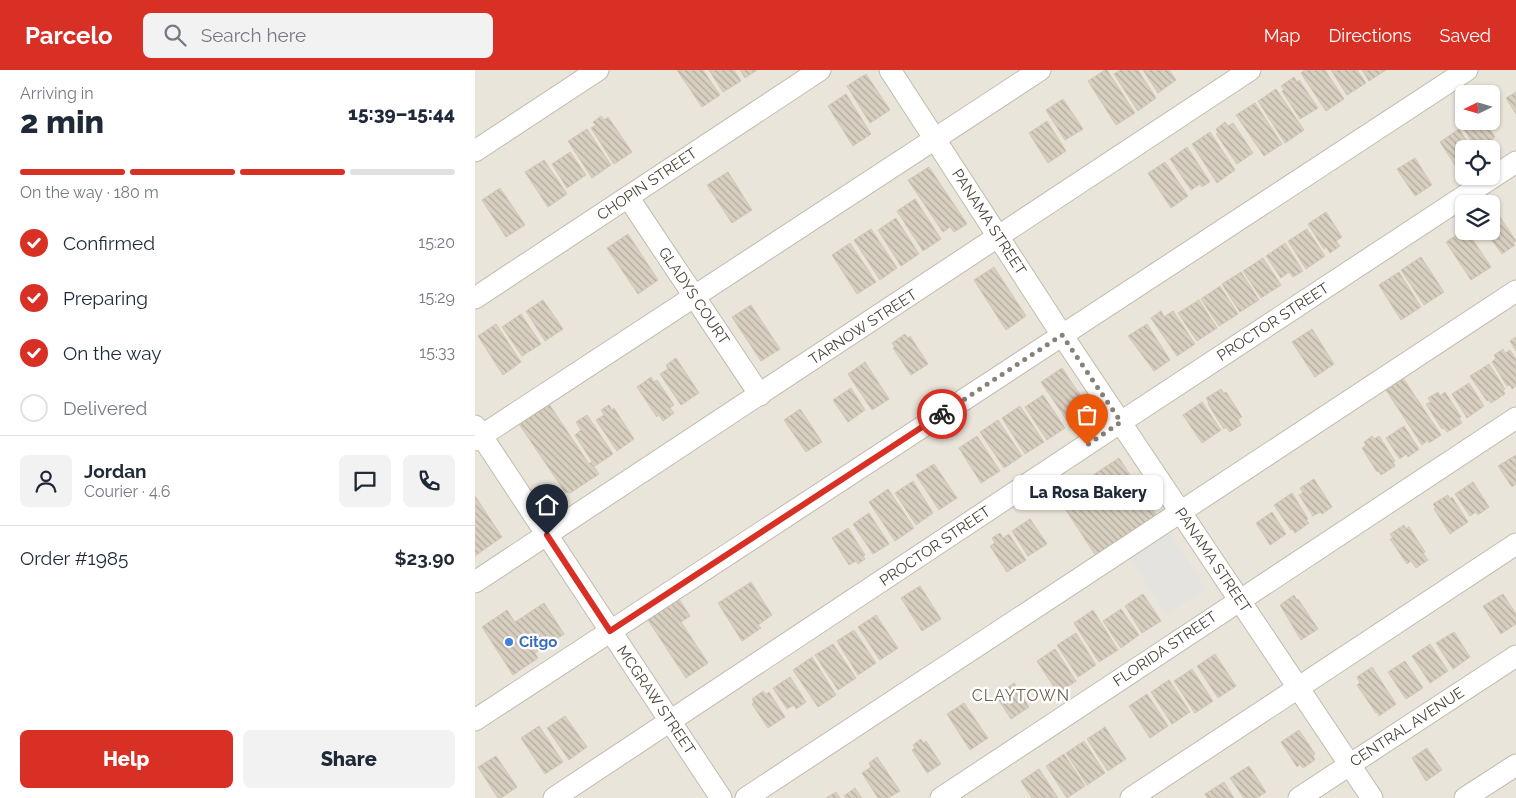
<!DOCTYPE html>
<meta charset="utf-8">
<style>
:root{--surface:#fff;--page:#f2f2f3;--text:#1f2937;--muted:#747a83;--line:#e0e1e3;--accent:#d93025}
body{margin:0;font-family:Raleway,sans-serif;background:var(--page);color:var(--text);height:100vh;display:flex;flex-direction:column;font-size:19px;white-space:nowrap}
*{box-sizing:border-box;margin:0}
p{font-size:16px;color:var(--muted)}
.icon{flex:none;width:28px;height:28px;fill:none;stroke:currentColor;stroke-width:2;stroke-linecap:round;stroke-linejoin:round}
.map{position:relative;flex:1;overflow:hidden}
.sheet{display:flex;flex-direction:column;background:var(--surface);width:475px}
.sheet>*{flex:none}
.needle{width:32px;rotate:265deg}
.buttons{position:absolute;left:980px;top:15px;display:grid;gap:10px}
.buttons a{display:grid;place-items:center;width:45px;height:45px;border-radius:8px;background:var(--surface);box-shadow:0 1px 4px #0004;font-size:25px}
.pin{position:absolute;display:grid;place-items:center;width:42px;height:42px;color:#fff;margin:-51px -21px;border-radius:50% 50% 50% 0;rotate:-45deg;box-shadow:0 0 5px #0007}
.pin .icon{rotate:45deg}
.courier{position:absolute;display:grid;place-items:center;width:50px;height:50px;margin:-25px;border:4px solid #d93025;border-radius:50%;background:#fff;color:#222;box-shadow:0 1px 6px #0007}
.bubble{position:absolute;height:35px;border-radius:8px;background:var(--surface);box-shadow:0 1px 4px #0004;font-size:16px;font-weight:800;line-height:35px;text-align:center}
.headline em{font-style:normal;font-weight:800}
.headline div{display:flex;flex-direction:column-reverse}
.headline{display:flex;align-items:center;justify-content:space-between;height:85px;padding:0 20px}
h1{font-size:32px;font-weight:800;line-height:38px}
.bar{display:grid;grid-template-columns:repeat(4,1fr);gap:8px 5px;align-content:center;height:60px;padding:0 20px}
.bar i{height:6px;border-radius:4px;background:var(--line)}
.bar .active{background:var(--accent)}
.bar p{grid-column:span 4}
.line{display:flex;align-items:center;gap:12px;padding:0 20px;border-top:1px solid var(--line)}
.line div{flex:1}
.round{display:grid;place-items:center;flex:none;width:52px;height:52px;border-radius:8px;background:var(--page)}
ol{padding:0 20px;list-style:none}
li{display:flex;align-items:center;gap:15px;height:55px}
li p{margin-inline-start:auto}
li .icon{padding:5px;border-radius:50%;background:var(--accent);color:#fff;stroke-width:4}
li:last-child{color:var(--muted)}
li i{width:28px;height:28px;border:2px solid var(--line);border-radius:50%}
.button{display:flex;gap:10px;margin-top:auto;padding:10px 20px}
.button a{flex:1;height:58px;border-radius:8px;background:var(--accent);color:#fff;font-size:20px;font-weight:800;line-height:58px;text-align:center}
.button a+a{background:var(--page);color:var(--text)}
header{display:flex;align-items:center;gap:30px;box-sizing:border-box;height:70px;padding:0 25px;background:var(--accent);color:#fff}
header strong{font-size:24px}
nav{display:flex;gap:28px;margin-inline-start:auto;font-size:18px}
.search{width:350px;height:45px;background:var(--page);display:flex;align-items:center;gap:12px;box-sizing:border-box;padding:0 18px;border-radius:8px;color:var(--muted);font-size:19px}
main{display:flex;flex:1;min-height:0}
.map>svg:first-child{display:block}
.residential{fill:#eae5da;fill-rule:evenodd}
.parking{fill:#e5e3e0}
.building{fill:url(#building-back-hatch);stroke:#d3c7b4}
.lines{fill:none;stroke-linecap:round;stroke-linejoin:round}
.minor-casing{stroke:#c2bbae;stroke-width:23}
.minor{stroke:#fff;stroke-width:21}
.done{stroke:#878178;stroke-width:5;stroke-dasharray:0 9}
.route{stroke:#d93025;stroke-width:6}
.shop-dot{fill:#3f7fe0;stroke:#fff;stroke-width:2}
.labels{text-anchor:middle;stroke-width:5;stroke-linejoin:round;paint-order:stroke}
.street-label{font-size:15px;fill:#4b4439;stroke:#fff}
.shop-label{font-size:15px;font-weight:bold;fill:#366cbe;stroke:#fff;text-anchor:start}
.neighbourhood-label{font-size:16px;letter-spacing:1px;fill:#6e6250;stroke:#fff}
</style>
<header>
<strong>Parcelo</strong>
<div class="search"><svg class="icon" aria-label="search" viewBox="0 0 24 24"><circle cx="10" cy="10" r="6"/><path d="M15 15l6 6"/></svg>Search here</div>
<nav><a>Map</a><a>Directions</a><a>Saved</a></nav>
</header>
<main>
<section class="sheet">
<div class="headline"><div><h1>2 min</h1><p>Arriving in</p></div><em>15:39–15:44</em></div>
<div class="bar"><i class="active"></i><i class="active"></i><i class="active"></i><i></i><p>On the way · 180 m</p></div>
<ol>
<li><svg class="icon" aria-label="check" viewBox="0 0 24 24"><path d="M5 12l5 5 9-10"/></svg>Confirmed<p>15:20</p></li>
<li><svg class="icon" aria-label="check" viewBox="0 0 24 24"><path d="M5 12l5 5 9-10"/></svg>Preparing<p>15:29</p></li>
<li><svg class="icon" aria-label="check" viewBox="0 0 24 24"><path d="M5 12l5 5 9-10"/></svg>On the way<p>15:33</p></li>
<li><i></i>Delivered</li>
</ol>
<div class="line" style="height:90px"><a class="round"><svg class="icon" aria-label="person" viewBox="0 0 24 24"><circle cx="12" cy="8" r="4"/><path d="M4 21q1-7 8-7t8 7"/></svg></a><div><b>Jordan</b><p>Courier · 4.6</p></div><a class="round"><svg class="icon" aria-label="chat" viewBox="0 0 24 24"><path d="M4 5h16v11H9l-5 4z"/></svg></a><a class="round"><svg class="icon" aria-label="phone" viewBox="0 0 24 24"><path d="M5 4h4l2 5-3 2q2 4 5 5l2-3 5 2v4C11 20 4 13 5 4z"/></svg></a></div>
<div class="line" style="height:65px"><div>Order #1985</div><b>$23.90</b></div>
<div class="button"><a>Help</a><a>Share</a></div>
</section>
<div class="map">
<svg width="1041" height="728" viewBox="0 0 1041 728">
<defs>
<pattern id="building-back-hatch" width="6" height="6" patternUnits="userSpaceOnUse" patternTransform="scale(1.25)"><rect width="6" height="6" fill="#d8cfc1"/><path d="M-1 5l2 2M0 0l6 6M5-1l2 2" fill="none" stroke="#b1aa9e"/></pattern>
</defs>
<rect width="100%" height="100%" fill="#f6f3ec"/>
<!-- residential -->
<path class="residential" d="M0 0H1041V728H0ZM989 24H1016V51H989ZM989 79H1016V106H989ZM989 134H1016V161H989Z"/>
<!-- parking -->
<path class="parking" d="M694 461 731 519 691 545 654 487Z"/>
<!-- building -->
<g class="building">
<path d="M202 0H228L245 25 227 37Z"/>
<path d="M234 0H259L266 11 248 22Z"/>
<path d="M265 0H282L270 8Z"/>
<path d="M630 0H632L660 43 641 55 613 11Z"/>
<path d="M645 0H663L681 28 663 41 639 4Z"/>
<path d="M668 0H694L701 10 683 23Z"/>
<path d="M830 0H850L869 29 851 41 826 3Z"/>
<path d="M856 0H882L891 13 872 25Z"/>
<path d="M887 0H911L894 11Z"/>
<path d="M391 4 415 40 395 53 372 16Z"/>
<path d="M819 7 822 12 824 10 843 38 825 49 807 21 809 20 806 16Z"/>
<path d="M801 19 829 60 810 73 783 31Z"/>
<path d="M1041 22V44L1031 28Z"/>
<path d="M371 24 396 64 378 76 353 36Z"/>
<path d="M588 29 608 59 590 70 571 40Z"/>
<path d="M780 33 807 74 789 86 761 45Z"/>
<path d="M126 46 129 50 133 47 157 82 139 94 116 58 121 55 118 52Z"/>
<path d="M572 51 591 81 573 93 554 63Z"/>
<path d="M991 51H1009L1020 67 1017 69 1020 74 1012 79H1002L986 55Z"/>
<path d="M750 52 753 56 758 53 778 83 762 94 741 64 743 63 741 59Z"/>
<path d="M112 59 136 95 117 108 93 71Z"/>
<path d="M984 59 997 79H989V94L982 98 965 72Z"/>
<path d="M735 62 760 100 742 113 717 74Z"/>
<path d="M712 77 735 112 727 117 725 114 716 120 695 89Z"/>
<path d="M95 82 111 105 92 118 77 94Z"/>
<path d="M940 88 957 115 940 126 922 99Z"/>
<path d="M69 90 92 124 73 137 50 102Z"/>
<path d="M690 92 713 126 696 138 673 103Z"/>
<path d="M454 97 492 154 479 162 475 157 468 162 433 110Z"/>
<path d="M253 102 277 140 257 153 232 115Z"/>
<path d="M25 118 50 155 31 167 7 130Z"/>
<path d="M440 129 466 169 448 181 422 141Z"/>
<path d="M851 142 867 167 861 171 865 176 855 183 851 177 849 179 833 154Z"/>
<path d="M1023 144 1041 171 1038 173 1040 175 1027 184 1010 161H1016V145L1018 148Z"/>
<path d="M421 148 444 184 426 196 403 160Z"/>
<path d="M396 159 422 198 405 210 379 170Z"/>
<path d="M832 159 850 186 831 199 813 171Z"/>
<path d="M989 160V161H992L1016 197 996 210 971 172Z"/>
<path d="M153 164 183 210 163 224 132 178Z"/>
<path d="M375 173 401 212 382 224 357 185Z"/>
<path d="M810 173 828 201 818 207 814 202 806 208 791 186Z"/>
<path d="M946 187 969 222 949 235 926 200Z"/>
<path d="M788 188 806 215 786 228 768 201Z"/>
<path d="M519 197 551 246 531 260 499 210Z"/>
<path d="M766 202 784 230 765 242 747 214Z"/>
<path d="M924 202 946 237 926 250 904 215Z"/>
<path d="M745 216 763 244 744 256 726 229Z"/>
<path d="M68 230 88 259 70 271 51 241Z"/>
<path d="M724 230 742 258 722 271 703 243Z"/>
<path d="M276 235 305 279 286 291 257 247Z"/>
<path d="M686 241 689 247 698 241 720 274 702 286 676 248Z"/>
<path d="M46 244 66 274 47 286 27 257Z"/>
<path d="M21 254 46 292 28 305 3 266Z"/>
<path d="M672 254 695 290 679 301 653 266Z"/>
<path d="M837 259 859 294 840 307 817 272Z"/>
<path d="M430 264 433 268 435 266 453 294 436 305 418 278 420 277 417 273Z"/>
<path d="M1041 267V281L1035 271Z"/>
<path d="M1028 279 1030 283 1035 280 1041 289V316L1037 319 1035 315 1032 316 1017 292 1021 288 1019 285Z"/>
<path d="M201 288 224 323 206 335 185 304 193 299 191 295Z"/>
<path d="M390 292 414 329 397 340 373 304Z"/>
<path d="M1014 294 1030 319 1028 320 1030 324 1016 333 1014 330 1012 331 995 306Z"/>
<path d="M587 298 614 338 593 352 566 312Z"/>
<path d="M176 307 179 312 182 310 199 335 195 338 199 343 188 351 184 345 182 347 162 317Z"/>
<path d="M928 308 966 365 954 373 953 370 947 375 911 320Z"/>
<path d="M994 313 1009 336 992 348 977 324Z"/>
<path d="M376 318 390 340 373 352 358 330Z"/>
<path d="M746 319 749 323 751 322 767 347 763 349 766 355 755 362 751 357 749 359 733 334 734 333 731 328Z"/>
<path d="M963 322 965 326 970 322 986 347 984 348 987 353 972 362 969 358 967 359 951 334 956 332 953 328Z"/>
<path d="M568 325 590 358 572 370 550 337Z"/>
<path d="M727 332 746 360 727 373 708 345Z"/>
<path d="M74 334 114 394 116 392 124 404 95 423 90 422 44 354Z"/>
<path d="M134 335 137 340 139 338 159 369 142 381 121 350 129 345 126 340Z"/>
<path d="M545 336 569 372 550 384 527 348Z"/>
<path d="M325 339 347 372 331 382 309 350Z"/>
<path d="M112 345 138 384 120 396 100 365 106 360 101 352Z"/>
<path d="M523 350 547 386 529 398 505 362Z"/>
<path d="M929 356 944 379 933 387 931 384 925 389 911 368Z"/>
<path d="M502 366 525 401 506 413 484 378Z"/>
<path d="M897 366 899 369 904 366 920 391 918 392 920 396 906 405 904 401 902 402 887 378 891 375 889 372Z"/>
<path d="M1041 385V414L1037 417 1023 396Z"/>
<path d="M644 388 684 449 623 489 583 428Z"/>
<path d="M459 394 482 428 464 440 441 405Z"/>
<path d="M839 409 857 437 847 444 845 442 838 446 824 425 828 423 825 418Z"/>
<path d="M438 411 458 443 441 455 420 423Z"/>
<path d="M998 412 1014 437 1003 445 1001 442 995 446 980 424Z"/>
<path d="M413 419 439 458 420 471 394 432Z"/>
<path d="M817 423 833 449 831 450 834 453 820 463 817 459 816 460 799 435Z"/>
<path d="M973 425 975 429 977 427 993 452 975 464 959 439 961 438 958 434Z"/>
<path d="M0 426 27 467 0 486Z"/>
<path d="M797 442 811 464 795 475 781 453Z"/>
<path d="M394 443 414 474 398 484 378 454Z"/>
<path d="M555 449 572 474 553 486 537 461Z"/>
<path d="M929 455 931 459 934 457 950 482 948 483 953 490 941 498 936 491 932 494 915 469 918 468 915 464Z"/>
<path d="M373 458 390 485 388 486 390 489 383 494 381 491 374 495 357 468Z"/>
<path d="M525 463 528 468 534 464 551 490 532 502 515 476 520 473 517 468Z"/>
<path d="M276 512 297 545 283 555 286 558 267 571 243 533Z"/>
<path d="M445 516 466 549 447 561 426 528Z"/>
<path d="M668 524 686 551 667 563 650 536Z"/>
<path d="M1028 524 1041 544V554L1026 564 1008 536Z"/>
<path d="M819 525 822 530 823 529 843 559 826 570 805 535Z"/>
<path d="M202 526 215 546 206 552 233 593 211 608 171 547Z"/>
<path d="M69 533 89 564 57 585 37 554Z"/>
<path d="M646 539 664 565 646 578 628 551Z"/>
<path d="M32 540 63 588 38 605 7 557Z"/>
<path d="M618 540 643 580 624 592 599 553Z"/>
<path d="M401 545 423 578 405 590 383 557Z"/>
<path d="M379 560 401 593 383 605 362 571Z"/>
<path d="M979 562 995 587 978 599 961 573Z"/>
<path d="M601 563 621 595 603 607 582 575Z"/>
<path d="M358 574 381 608 363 620 340 585Z"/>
<path d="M955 574 973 601 955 613 937 586Z"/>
<path d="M580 579 601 611 583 623 562 591Z"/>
<path d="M740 584 761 616 743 628 722 596Z"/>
<path d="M337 587 361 625 343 637 318 600Z"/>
<path d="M930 591 948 618 931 629 913 602Z"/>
<path d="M897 597 921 634 904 646 902 642 901 643 882 615 885 613 882 607Z"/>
<path d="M717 599 738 631 720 643 699 611Z"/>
<path d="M315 607 331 632 321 639 319 635 312 639 298 618Z"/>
<path d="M694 610 715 642 697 654 676 622Z"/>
<path d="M539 613 554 637 536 649 521 626Z"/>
<path d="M288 621 291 624 294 622 310 647 293 658 277 634 279 632 277 629Z"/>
<path d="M672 624 693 656 675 668 654 636Z"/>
<path d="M489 633 513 668 495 680 472 644Z"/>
<path d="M90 646 112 677 94 690 72 658Z"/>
<path d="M64 656 88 692 70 704 46 668Z"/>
<path d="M630 657 651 689 633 701 612 669Z"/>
<path d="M824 660 840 684 838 686 840 690 828 698 825 694 822 697 806 672Z"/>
<path d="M446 669 448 673 451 671 466 694 452 703 437 680 440 678 438 675Z"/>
<path d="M609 671 630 703 612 715 591 683Z"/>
<path d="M952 678 967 700 951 711 937 688Z"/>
<path d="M589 684 610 716 592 728 571 696Z"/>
<path d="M21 686 42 717 26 728H23L3 697Z"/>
<path d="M402 687 425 721 413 728H403L387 703 396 697 394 693Z"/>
<path d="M774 696 791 722 782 728H769L755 708Z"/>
<path d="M564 699 583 728H557L546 711Z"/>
<path d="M749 712 759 728H732L730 724Z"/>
<path d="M380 718 387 728H371L369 726Z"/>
<path d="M361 722 365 728H351Z"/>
</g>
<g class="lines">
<!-- minor casing -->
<g class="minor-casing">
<g id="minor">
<path d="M415 0 587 265 897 728"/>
<path d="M0 81 123 0"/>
<path d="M153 127 285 325"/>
<path d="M0 228 345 0"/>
<path d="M0 356 246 728"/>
<path d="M0 370 565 0"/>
<path d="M0 512 775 0"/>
<path d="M0 650 992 0"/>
<path d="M79 728 646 352 1041 92"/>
<path d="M271 728 1041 221"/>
<path d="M466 728 1041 348"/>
<path d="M656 728 1041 474"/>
<path d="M824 728 1041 586"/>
<path d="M990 728 1041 695"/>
</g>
</g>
<!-- minor -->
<use href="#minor" class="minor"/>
</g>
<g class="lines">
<!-- done -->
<path class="done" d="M467 344 587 265 646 352 612 375"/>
<!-- route -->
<path class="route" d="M72 465 135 561 467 344"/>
</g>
<!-- markers -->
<circle class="shop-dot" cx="34" cy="572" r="5"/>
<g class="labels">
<!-- street labels -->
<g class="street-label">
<text transform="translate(172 114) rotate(-34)" y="5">CHOPIN STREET</text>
<text transform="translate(514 152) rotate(57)" y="5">PANAMA STREET</text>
<text transform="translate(219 226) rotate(56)" y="5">GLADYS COURT</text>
<text transform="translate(798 252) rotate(-33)" y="5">PROCTOR STREET</text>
<text transform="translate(388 257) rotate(-33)" y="5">TARNOW STREET</text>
<text transform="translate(460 476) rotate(-34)" y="5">PROCTOR STREET</text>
<text transform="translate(738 490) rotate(56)" y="5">PANAMA STREET</text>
<text transform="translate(690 579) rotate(-34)" y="5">FLORIDA STREET</text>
<text transform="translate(181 630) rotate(56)" y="5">MCGRAW STREET</text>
<text transform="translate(932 657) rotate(-33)" y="5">CENTRAL AVENUE</text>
</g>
<!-- shop labels -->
<g class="shop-label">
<text x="44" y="577">Citgo</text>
</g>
<!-- neighbourhood labels -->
<g class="neighbourhood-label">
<text x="546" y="631">CLAYTOWN</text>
</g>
</g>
</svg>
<div class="buttons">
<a><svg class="needle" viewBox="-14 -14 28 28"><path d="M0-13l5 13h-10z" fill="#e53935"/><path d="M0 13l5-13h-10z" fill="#747a83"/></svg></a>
<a><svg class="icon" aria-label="locate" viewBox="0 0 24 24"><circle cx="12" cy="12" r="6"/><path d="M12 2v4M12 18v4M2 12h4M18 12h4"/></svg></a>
<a><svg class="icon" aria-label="layers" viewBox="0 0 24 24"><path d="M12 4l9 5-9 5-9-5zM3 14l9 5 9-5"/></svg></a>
</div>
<div class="pin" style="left:612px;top:375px;background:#ea580c"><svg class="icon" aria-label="bag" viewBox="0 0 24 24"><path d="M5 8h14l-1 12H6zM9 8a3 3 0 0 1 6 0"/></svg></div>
<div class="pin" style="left:72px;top:465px;background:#1f2937"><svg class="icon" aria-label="home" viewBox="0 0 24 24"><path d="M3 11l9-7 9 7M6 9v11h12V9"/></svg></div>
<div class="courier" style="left:467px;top:344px"><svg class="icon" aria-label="bike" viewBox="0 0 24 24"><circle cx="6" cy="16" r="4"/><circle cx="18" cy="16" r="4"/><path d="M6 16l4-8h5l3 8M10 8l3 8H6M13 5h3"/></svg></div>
<div class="bubble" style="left:538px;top:405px;width:150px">La Rosa Bakery</div>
</div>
</main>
